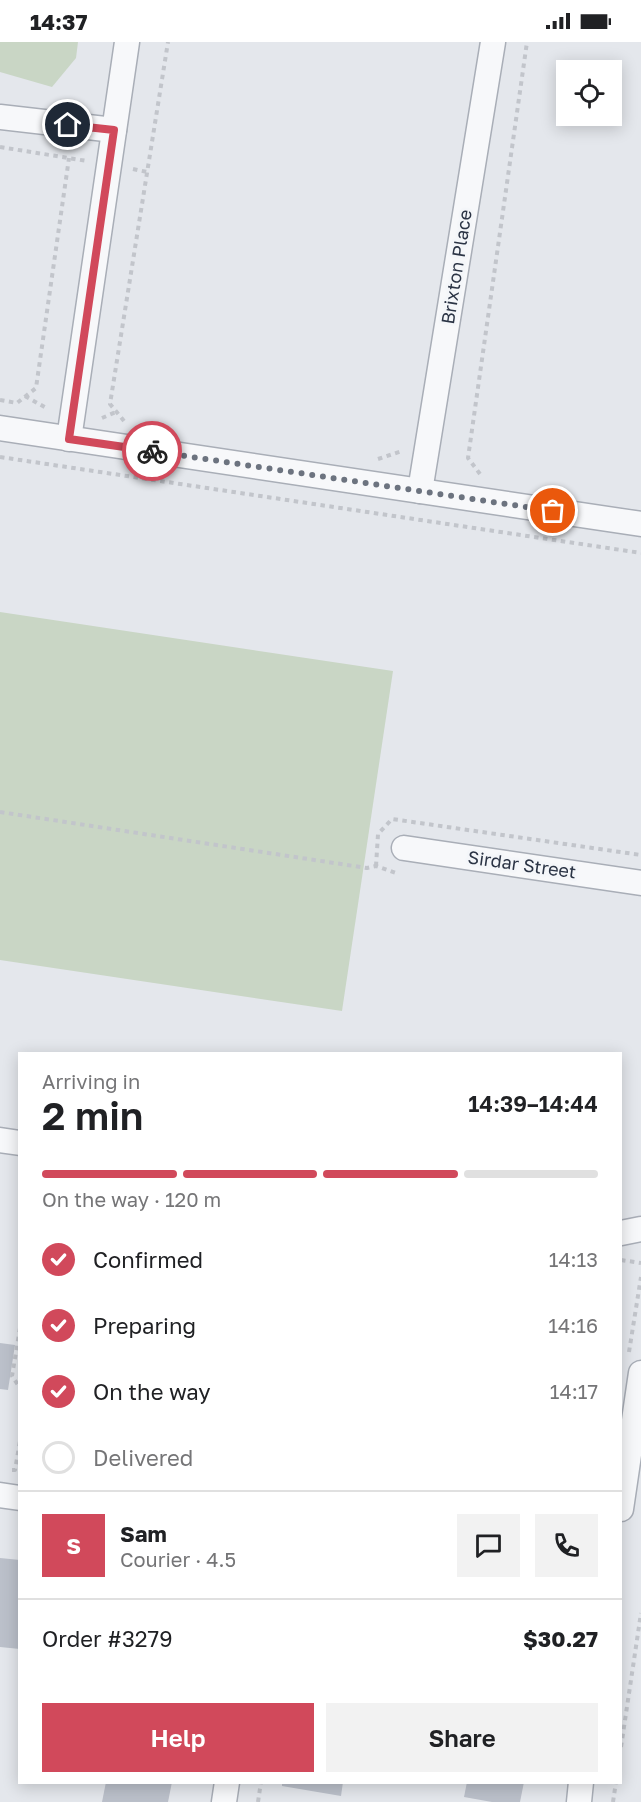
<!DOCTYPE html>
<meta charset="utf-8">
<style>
:root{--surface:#fff;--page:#f2f2f2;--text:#202124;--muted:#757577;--line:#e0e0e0;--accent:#d1495b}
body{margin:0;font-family:"Golos Text",sans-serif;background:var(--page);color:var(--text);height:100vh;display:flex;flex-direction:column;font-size:22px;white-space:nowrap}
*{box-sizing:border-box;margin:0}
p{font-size:20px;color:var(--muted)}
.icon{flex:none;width:33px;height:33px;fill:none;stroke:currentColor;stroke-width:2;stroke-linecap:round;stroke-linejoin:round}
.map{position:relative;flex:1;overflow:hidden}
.side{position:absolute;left:18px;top:1010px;width:604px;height:732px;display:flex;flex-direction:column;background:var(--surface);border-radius:0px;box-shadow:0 3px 15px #0003}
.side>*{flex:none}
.controls{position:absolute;left:556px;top:18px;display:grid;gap:12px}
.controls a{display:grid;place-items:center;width:66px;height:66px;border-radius:0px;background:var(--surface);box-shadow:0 3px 15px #0003;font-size:30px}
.pin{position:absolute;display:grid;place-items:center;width:51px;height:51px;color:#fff;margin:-26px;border:3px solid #fff;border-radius:50%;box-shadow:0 2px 6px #0007}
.courier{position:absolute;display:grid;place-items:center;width:60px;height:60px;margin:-30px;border:4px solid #d1495b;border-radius:50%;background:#fff;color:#222;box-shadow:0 2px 8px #0007}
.head em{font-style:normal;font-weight:600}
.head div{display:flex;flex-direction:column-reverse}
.head{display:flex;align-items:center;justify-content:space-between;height:102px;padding:0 24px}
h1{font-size:39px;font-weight:600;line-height:45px}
.bar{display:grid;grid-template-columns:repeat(4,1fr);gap:9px 6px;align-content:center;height:72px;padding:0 24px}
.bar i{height:8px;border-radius:4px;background:var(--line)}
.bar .active{background:var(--accent)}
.bar p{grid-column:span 4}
.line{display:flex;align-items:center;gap:15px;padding:0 24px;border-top:2px solid var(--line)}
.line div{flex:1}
.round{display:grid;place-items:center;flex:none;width:63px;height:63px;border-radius:0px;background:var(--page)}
ol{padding:0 24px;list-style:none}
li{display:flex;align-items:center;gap:18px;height:66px}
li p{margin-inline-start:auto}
li .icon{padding:6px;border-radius:50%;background:var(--accent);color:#fff;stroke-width:4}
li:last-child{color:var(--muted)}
li i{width:33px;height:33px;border:3px solid var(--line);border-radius:50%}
.button{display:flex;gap:12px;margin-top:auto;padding:12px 24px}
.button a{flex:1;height:69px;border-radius:0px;background:var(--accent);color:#fff;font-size:24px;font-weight:600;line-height:69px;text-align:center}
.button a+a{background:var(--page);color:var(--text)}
.status{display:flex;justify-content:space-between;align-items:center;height:42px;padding:0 30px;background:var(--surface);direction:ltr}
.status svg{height:16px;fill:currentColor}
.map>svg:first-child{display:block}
.green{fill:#c9d6c5}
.building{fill:#bbc0ca}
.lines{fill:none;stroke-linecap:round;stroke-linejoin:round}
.minor-casing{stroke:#a9aeb7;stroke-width:27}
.path{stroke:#c2c5cb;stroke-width:4;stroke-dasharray:4.5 4.5;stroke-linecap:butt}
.minor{stroke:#f7f8fa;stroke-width:24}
.done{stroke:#6c737f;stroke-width:6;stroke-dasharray:0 10.8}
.route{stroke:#d1495b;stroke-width:8}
.labels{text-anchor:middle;stroke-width:6;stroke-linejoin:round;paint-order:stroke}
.street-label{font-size:18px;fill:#2b3445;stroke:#f4f6f9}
</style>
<div class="status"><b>14:37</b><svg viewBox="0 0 49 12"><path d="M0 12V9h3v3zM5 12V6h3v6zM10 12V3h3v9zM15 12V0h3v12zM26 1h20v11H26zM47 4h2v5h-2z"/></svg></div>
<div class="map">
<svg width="641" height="1760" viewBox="0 0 641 1760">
<rect width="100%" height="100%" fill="#e4e7ec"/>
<!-- green -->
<g class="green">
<path d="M0 0H78L76 16 52 45 0 30Z"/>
<path d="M0 570 393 629 342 969 0 918Z"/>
</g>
<!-- building -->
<g class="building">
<path d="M0 1301 15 1303 8 1348 0 1347Z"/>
<path d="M0 1516 20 1518V1607L0 1605Z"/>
<path d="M106 1740H172L168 1760H102Z"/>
<path d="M282 1740H343L341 1754 282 1744Z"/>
<path d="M467 1740H524L520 1760H492L464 1755Z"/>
</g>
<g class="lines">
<!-- minor casing -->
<g class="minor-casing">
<g id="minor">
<path d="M0 75 114 88"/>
<path d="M0 386 641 482"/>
<path d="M69 397 127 0"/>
<path d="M420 449 493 0"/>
<path d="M404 806 641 841"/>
<path d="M0 1098 20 1101"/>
<path d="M621 1191 641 1187"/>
<path d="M0 1453 20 1456"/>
<path d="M621 1467 641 1331"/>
<path d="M224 1760 227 1740"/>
<path d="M579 1760 581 1740"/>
</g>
</g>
<!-- path -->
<g class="path">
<path d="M0 105 87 119"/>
<path d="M133 127 147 130"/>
<path d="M25 354 48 367"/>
<path d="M0 358 17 361 36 346 69 116"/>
<path d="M102 376 116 370"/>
<path d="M124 379 110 362 168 0"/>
<path d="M0 415 641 511"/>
<path d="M378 417 402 409"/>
<path d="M480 432 468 416 527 0"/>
<path d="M0 770 367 826 376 824 396 831"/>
<path d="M376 824 378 792 392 777 641 813"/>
<path d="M621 1218 641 1221"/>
<path d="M20 1286 12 1334 20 1346"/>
<path d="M629 1310 641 1235"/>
<path d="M12 1428H15L20 1399"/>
<path d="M621 1705 641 1571"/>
<path d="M258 1760 261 1740"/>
<path d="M613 1760 616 1740"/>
</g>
<!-- minor -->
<use href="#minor" class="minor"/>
</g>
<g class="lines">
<!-- done -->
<path class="done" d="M152 409 553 469"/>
<!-- route -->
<path class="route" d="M68 83 114 88 69 397 152 409"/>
</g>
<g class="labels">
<!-- street labels -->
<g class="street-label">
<text transform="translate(457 225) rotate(-81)" y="6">Brixton Place</text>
<text transform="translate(522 823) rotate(8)" y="6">Sirdar Street</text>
</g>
</g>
</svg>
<div class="controls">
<a><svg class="icon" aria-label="locate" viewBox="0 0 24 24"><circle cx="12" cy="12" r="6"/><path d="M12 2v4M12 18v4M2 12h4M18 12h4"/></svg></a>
</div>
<div class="pin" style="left:553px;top:469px;background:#ea580c"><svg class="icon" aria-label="bag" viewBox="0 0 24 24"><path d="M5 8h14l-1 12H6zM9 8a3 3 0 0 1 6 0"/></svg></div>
<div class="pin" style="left:68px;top:83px;background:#1f2937"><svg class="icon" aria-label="home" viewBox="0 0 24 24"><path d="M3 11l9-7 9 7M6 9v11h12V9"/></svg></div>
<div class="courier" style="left:152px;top:409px"><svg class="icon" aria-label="bike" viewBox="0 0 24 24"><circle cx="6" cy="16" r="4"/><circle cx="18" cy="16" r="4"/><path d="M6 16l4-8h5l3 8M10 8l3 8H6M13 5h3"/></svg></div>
<section class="side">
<div class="head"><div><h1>2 min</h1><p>Arriving in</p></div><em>14:39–14:44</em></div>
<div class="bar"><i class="active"></i><i class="active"></i><i class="active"></i><i></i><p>On the way · 120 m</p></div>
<ol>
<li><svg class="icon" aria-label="check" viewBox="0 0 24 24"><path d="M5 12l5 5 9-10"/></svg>Confirmed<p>14:13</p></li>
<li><svg class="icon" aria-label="check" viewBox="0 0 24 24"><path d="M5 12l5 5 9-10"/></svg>Preparing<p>14:16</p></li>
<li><svg class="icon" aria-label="check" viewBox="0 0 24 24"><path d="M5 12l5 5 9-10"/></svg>On the way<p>14:17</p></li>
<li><i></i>Delivered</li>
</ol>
<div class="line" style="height:108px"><b class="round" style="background:var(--accent);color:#fff">S</b><div><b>Sam</b><p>Courier · 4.5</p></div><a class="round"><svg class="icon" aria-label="chat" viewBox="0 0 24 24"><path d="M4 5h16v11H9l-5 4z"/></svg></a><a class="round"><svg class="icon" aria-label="phone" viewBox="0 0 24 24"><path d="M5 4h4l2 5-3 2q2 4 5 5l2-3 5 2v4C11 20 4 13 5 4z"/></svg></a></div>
<div class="line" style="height:78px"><div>Order #3279</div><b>$30.27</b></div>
<div class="button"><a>Help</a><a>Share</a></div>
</section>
</div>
